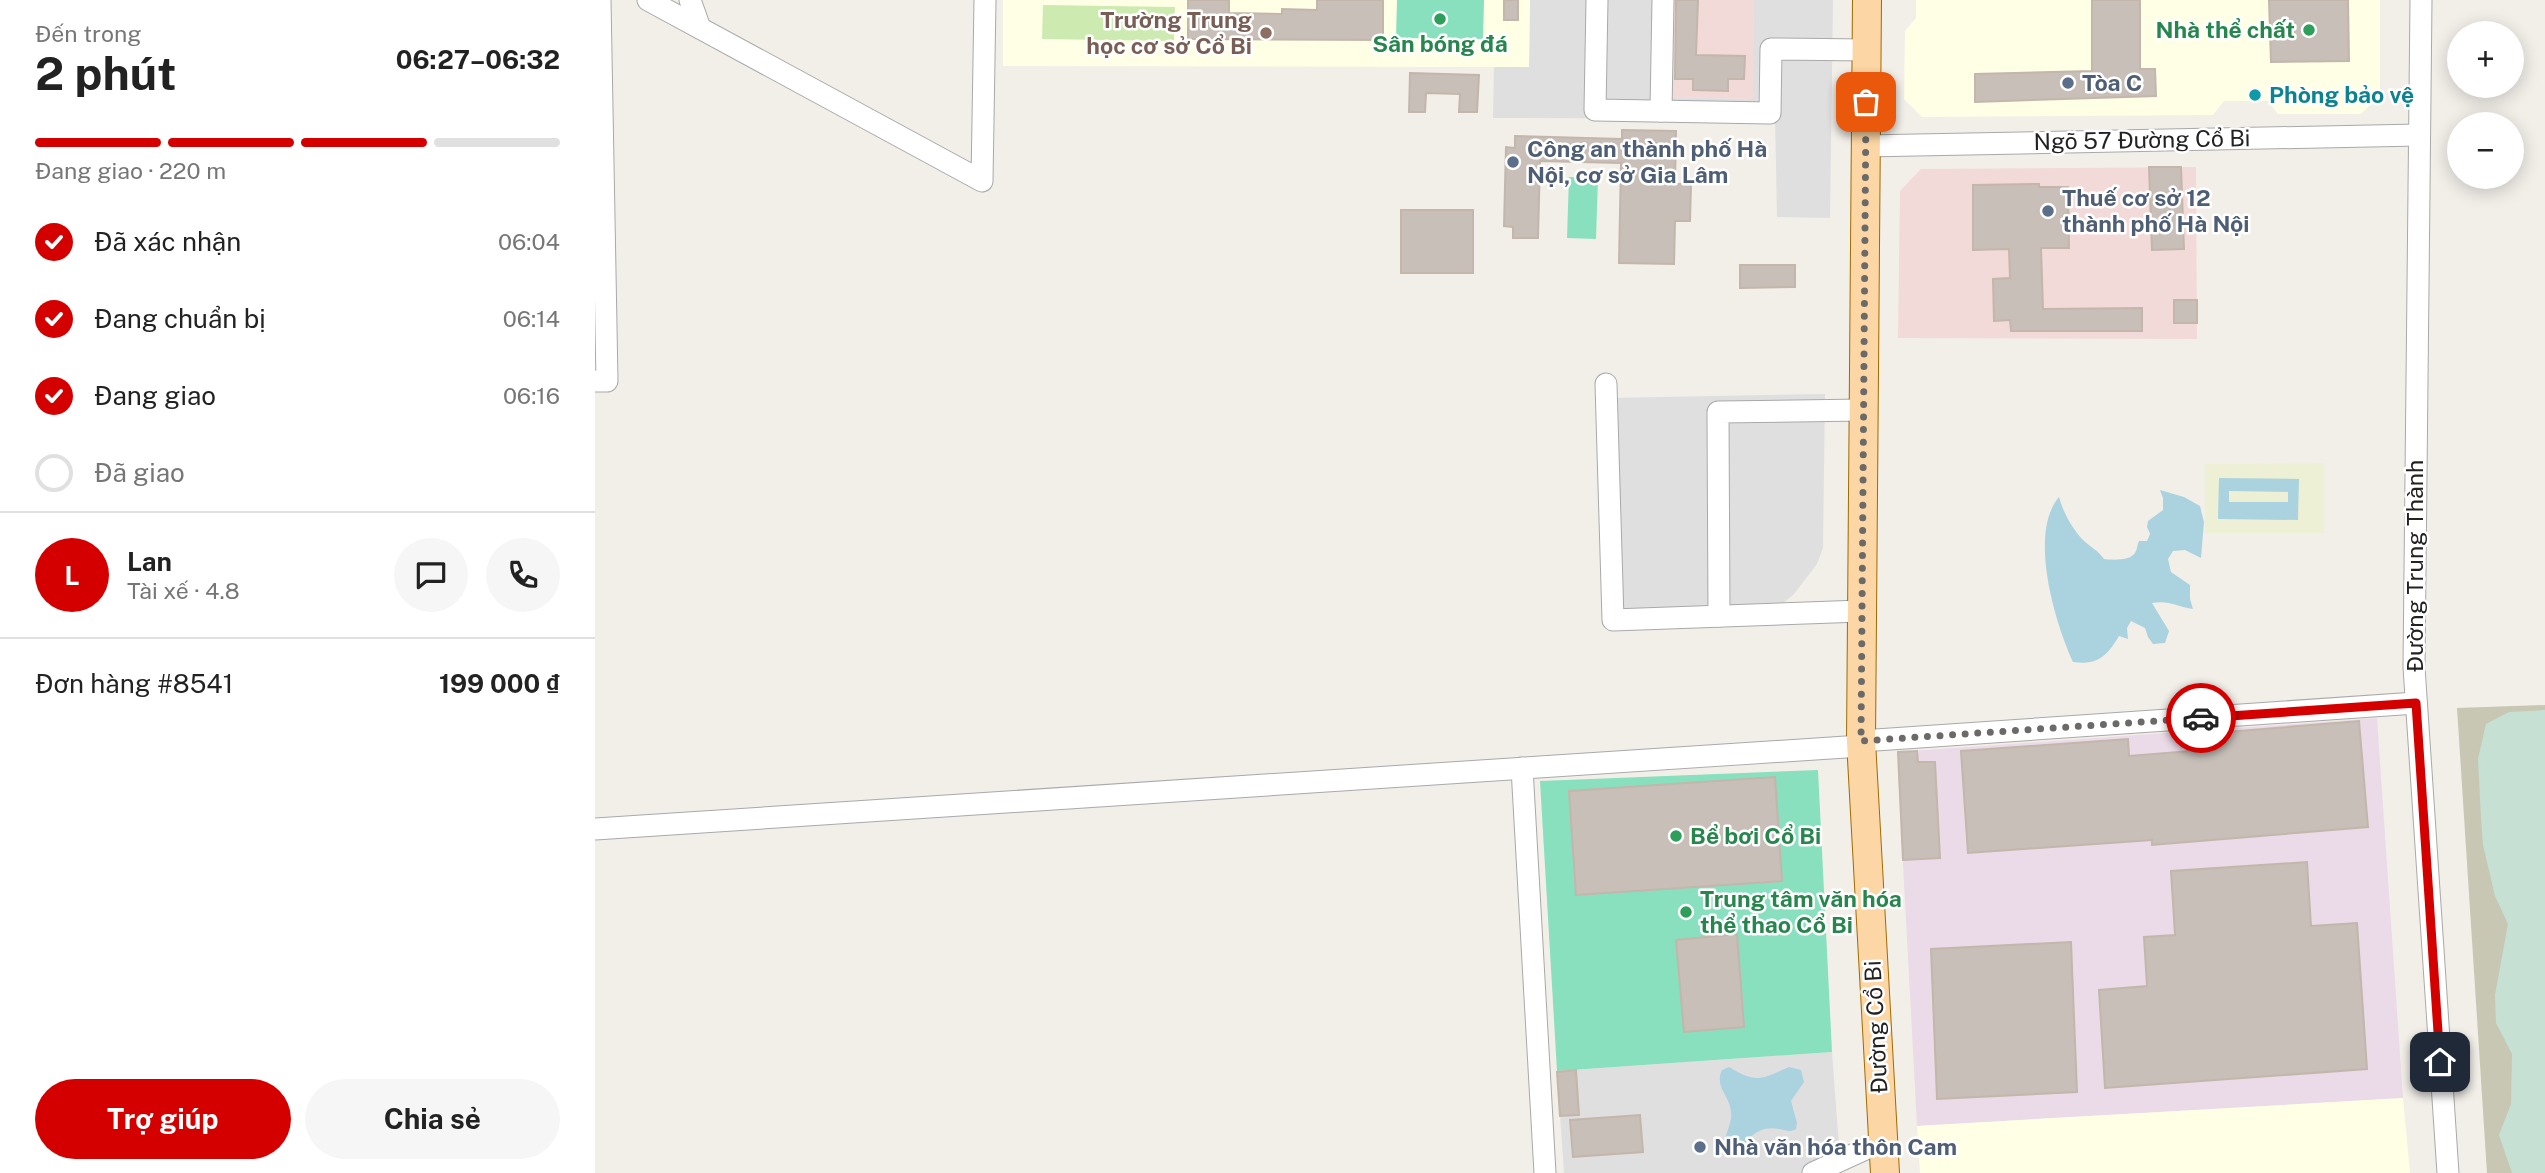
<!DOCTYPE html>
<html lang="vi">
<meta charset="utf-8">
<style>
:root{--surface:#fff;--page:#f6f6f6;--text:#222;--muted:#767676;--line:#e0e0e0;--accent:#d40000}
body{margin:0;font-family:"Public Sans",sans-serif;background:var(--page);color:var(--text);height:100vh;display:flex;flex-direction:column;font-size:26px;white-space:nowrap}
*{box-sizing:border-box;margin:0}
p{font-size:23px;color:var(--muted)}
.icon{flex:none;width:38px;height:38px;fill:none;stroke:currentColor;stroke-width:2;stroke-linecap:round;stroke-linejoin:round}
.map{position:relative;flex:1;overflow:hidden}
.panel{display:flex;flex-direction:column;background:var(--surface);width:595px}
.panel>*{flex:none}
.controls{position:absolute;left:1852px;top:21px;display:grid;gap:14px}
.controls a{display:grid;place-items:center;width:77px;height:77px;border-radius:50%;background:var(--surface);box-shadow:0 4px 18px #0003;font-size:35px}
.pin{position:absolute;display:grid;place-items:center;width:60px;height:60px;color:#fff;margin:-30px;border-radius:14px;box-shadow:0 4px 10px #0006}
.courier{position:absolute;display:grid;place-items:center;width:70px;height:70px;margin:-35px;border:5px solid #d40000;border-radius:50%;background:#fff;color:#222;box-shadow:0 2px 9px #0007}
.summary em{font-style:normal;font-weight:700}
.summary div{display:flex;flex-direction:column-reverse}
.summary{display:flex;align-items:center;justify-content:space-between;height:119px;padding:0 35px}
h1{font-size:46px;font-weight:700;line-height:52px}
.bar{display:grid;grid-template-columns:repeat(4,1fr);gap:10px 7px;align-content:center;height:84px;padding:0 35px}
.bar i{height:9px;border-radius:5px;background:var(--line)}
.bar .active{background:var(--accent)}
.bar p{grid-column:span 4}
.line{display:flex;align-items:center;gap:18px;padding:0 35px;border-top:2px solid var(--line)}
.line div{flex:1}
.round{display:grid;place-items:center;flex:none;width:74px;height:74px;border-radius:37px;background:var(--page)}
ol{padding:0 35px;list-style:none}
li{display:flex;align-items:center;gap:21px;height:77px}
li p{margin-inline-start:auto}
li .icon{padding:7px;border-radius:50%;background:var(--accent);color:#fff;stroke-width:4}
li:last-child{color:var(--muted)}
li i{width:38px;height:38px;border:4px solid var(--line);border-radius:50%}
.primary-button{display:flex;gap:14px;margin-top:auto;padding:14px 35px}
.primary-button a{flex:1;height:80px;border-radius:42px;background:var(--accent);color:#fff;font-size:28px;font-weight:700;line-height:80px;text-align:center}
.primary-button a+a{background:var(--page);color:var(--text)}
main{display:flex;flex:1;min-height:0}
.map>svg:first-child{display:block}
.residential{fill:#e0dfdf}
.commercial{fill:#f2dad9}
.industrial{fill:#ebdbe8}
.education{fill:#ffffe5}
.construction{fill:#c7c7b4}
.farmland{fill:#eef0d5}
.grass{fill:#cdebb0}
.wetland{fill:#c6e0d4}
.pitch{fill:#88e0be}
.water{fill:#aad3df;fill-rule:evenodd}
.building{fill:#c7bfb8;stroke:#c4b6ab;stroke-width:2}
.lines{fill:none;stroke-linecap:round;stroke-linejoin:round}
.minor-casing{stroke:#a9a9a9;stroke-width:23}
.major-casing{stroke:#a06b00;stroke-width:30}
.minor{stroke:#fff;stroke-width:21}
.major{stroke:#fcd6a4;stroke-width:28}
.done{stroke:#6b6a68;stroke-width:7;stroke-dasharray:0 12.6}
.route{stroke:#d40000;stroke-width:9}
.leisure-dot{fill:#2e9e5b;stroke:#fff;stroke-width:2.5}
.education-dot{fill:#8d6e63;stroke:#fff;stroke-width:2.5}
.service-dot{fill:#5c6f8a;stroke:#fff;stroke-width:2.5}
.culture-dot{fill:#0f9aa8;stroke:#fff;stroke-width:2.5}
.labels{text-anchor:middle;stroke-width:5;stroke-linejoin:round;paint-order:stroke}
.education-label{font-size:23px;font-weight:bold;fill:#785e54;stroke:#fff;text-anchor:end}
.leisure-label{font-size:23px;font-weight:bold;fill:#27864d;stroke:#fff;text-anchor:start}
.service-label{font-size:23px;font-weight:bold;fill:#4e5e75;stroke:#fff;text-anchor:start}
.culture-label{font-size:23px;font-weight:bold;fill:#0d838f;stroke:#fff;text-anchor:start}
.street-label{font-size:23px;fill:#222;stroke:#fff}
</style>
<main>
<section class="panel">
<div class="summary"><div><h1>2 phút</h1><p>Đến trong</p></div><em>06:27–06:32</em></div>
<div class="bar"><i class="active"></i><i class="active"></i><i class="active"></i><i></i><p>Đang giao · 220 m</p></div>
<ol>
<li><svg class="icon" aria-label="check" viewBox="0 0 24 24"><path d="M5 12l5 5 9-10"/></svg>Đã xác nhận<p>06:04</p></li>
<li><svg class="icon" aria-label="check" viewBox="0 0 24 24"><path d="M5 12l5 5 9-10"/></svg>Đang chuẩn bị<p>06:14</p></li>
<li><svg class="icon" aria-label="check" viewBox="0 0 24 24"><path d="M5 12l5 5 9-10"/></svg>Đang giao<p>06:16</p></li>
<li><i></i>Đã giao</li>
</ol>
<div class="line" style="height:126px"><b class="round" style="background:var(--accent);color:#fff">L</b><div><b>Lan</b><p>Tài xế · 4.8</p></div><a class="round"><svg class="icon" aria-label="chat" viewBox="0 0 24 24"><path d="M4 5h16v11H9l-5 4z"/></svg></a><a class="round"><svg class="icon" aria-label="phone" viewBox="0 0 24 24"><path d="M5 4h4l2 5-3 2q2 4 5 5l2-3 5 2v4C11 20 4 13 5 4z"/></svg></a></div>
<div class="line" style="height:91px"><div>Đơn hàng #8541</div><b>199 000 ₫</b></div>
<div class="primary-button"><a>Trợ giúp</a><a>Chia sẻ</a></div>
</section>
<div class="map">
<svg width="1950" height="1173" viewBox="0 0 1950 1173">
<rect width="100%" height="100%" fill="#f2efe9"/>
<!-- residential -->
<g class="residential">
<path d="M935 0H1071L1070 97 1157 99 1159 0H1238L1235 218 1182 217 1180 119 898 118 899 67H934Z"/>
<path d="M1230 394 1228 548 1222 564 1199 594 1180 610 1018 618 1015 398Z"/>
<path d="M1237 1052 1246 1173H969L962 1071Z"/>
</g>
<!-- commercial -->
<g class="commercial">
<path d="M1071 0H1159L1158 99 1070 97Z"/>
<path d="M1601 167 1602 339 1303 338 1305 191 1326 169Z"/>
</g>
<!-- industrial -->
<path class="industrial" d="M1782 718 1808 1098 1322 1126 1302 752Z"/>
<!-- education -->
<g class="education">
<path d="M408 0H935L934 67 408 66Z"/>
<path d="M1321 0H1785V95L1766 114H1683L1673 101H1629L1618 115 1327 117 1309 99 1310 31 1321 18Z"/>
<path d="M1808 1098 1815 1173H1325L1322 1126Z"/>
</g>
<!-- construction -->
<path class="construction" d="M1950 705V1173H1892L1862 708Z"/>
<!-- farmland -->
<path class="farmland" d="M1729 463V533H1610V464Z"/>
<!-- grass -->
<path class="grass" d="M448 5 580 7 579 41 447 39Z"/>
<!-- wetland -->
<path class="wetland" d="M1950 710V1173H1917L1904 1135 1916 1104 1917 1054 1901 1023 1900 995 1913 924 1900 896 1888 845 1886 818 1883 759 1891 724 1914 712Z"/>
<!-- pitch -->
<g class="pitch">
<path d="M802 0H889L888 39 801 38Z"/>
<path d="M974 177 1003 178 1001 239 972 238Z"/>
<path d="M1223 770 1237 1052 962 1071 945 781Z"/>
</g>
<!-- water -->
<g class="water">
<path d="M1624 478 1704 479 1703 520 1623 519ZM1634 491 1693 492V502H1634Z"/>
<path d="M1565 490 1589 497 1605 506 1609 522 1606 558 1590 550 1578 551 1573 559 1576 572 1595 585V599L1598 609C1583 607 1574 600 1557 603L1574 631 1570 643 1558 644 1553 637 1550 628 1536 621 1532 628 1533 639 1524 636C1513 655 1502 666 1478 662 1460 623 1433 533 1464 497 1468 512 1477 528 1487 539 1495 547 1503 550 1509 559 1517 560 1535 561 1540 553 1542 550 1542 545 1544 541H1552L1555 534 1552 527 1553 521 1568 510V498Z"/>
<path d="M1134 1067C1162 1084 1166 1079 1194 1067L1206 1070 1209 1082 1196 1101 1202 1123 1201 1129C1194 1133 1192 1130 1184 1129 1163 1125 1153 1138 1143 1154L1133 1155C1123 1140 1138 1128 1136 1112 1135 1096 1119 1087 1127 1070Z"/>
</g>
<!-- building -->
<g class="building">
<path d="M593 0H634V13L687 14V9L722 10V0H788V40L593 39Z"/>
<rect x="909" y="0" width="14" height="20"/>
<path d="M1081 0H1103L1101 55 1150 56 1149 79H1133V91L1098 90V79H1080Z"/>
<path d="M1497 0H1545V69H1560L1561 96 1380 102V74L1497 71Z"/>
<path d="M1674 0H1753L1754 61 1676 62Z"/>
<path d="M815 73 884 75 882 112H864L865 94 831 93 830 112H814Z"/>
<path d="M1027 130 1081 131 1080 184H1096L1095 221H1080L1079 264 1024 263 1026 163 945 161 943 238H918V227L909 226 911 147 920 148V136L1027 139Z"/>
<path d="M1554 167H1586L1589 249 1557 250Z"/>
<path d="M1444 184V187H1473L1474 248H1446L1448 309 1547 308V331H1416L1415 320 1399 321 1398 279 1415 278 1414 249 1378 250V185Z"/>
<rect x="806" y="210" width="72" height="63"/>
<path d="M1145 265H1200V287L1145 288Z"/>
<rect x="1579" y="300" width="23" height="23"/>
<path d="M1764 721 1773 827 1557 845V840L1373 853 1366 751 1533 739 1534 756 1621 749 1620 733Z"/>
<path d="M1322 751 1323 762H1340L1345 858 1308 860 1303 752Z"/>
<path d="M1180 777 1187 881 981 895 974 791Z"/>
<path d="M1712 862 1716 926 1762 923 1772 1069 1510 1088 1504 990 1552 986 1549 937 1580 935 1576 871Z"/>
<path d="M1142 934 1149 1027 1089 1032 1081 940Z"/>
<path d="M1476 942 1482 1092 1342 1099 1336 949Z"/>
<path d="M981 1070 984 1115 965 1116 962 1072Z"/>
<path d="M1045 1115 1048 1152 978 1157 975 1120Z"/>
</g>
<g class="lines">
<!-- minor casing -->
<g class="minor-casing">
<g id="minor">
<path d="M53 0 387 181 390 0"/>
<path d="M95 0 105 28"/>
<path d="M1002 0 1000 110 1175 113 1176 49 1271 50"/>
<path d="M1826 0 1819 667 1853 1173"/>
<path d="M1066 111 1068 0"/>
<path d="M1270 146 1824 135"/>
<path d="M0 381H12L5 0"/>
<path d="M1011 384 1018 620 1266 611"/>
<path d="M1124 616 1123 412 1268 410"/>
<path d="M1266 741 1821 703"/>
<path d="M927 768 950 1173"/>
<path d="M0 829 1266 746"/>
<path d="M1218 1173 1288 1141"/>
</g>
</g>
<!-- major casing -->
<g class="major-casing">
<path id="major" d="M1272 0 1266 741 1290 1173"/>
</g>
<!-- minor -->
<use href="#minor" class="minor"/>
<!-- major -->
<use href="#major" class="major"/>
</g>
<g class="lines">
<!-- done -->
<path class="done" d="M1271 102 1266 741 1606 718"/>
<!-- route -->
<path class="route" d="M1606 718 1821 703 1845 1062"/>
</g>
<!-- markers -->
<g class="leisure-dot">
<circle cx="845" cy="19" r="7"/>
<circle cx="1714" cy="30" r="7"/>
<circle cx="1081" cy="836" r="7"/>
<circle cx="1091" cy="912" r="7"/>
</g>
<circle class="education-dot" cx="671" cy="33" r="7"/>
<g class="service-dot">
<circle cx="1473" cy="83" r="7"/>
<circle cx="918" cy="162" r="7"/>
<circle cx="1453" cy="211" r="7"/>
<circle cx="1105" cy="1147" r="7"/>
</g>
<circle class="culture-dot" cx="1660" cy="95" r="7"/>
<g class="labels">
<!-- education labels -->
<g class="education-label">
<text x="657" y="28">Trường Trung<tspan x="657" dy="26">học cơ sở Cổ Bi</tspan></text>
</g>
<!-- leisure labels -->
<g class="leisure-label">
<text x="1700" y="38" text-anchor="end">Nhà thể chất</text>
<text x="845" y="52" text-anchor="middle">Sân bóng đá</text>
<text x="1095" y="844">Bể bơi Cổ Bi</text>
<text x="1105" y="907">Trung tâm văn hóa<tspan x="1105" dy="26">thể thao Cổ Bi</tspan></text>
</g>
<!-- service labels -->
<g class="service-label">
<text x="1487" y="91">Tòa C</text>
<text x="932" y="157">Công an thành phố Hà<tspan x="932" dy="26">Nội, cơ sở Gia Lâm</tspan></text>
<text x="1467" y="206">Thuế cơ sở 12<tspan x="1467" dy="26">thành phố Hà Nội</tspan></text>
<text x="1119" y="1155">Nhà văn hóa thôn Cam</text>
</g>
<!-- culture labels -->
<g class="culture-label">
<text x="1674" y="103">Phòng bảo vệ</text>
</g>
<!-- street labels -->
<g class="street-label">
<text transform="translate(1547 140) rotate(-1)" y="8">Ngõ 57 Đường Cổ Bi</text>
<text transform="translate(1820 566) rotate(-90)" y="8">Đường Trung Thành</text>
<text transform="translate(1281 1027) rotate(-93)" y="8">Đường Cổ Bi</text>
</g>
</g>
</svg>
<div class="controls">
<a>+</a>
<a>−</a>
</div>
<div class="pin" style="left:1271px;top:102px;background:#ea580c"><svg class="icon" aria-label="bag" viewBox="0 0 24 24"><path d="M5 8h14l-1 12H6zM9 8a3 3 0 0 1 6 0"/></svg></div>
<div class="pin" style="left:1845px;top:1062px;background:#1f2937"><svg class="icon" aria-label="home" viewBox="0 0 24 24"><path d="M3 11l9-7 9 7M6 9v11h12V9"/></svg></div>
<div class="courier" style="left:1606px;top:718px"><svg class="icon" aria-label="car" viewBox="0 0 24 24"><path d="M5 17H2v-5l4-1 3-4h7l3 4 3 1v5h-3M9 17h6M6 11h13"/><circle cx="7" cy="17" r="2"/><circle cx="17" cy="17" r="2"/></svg></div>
</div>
</main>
